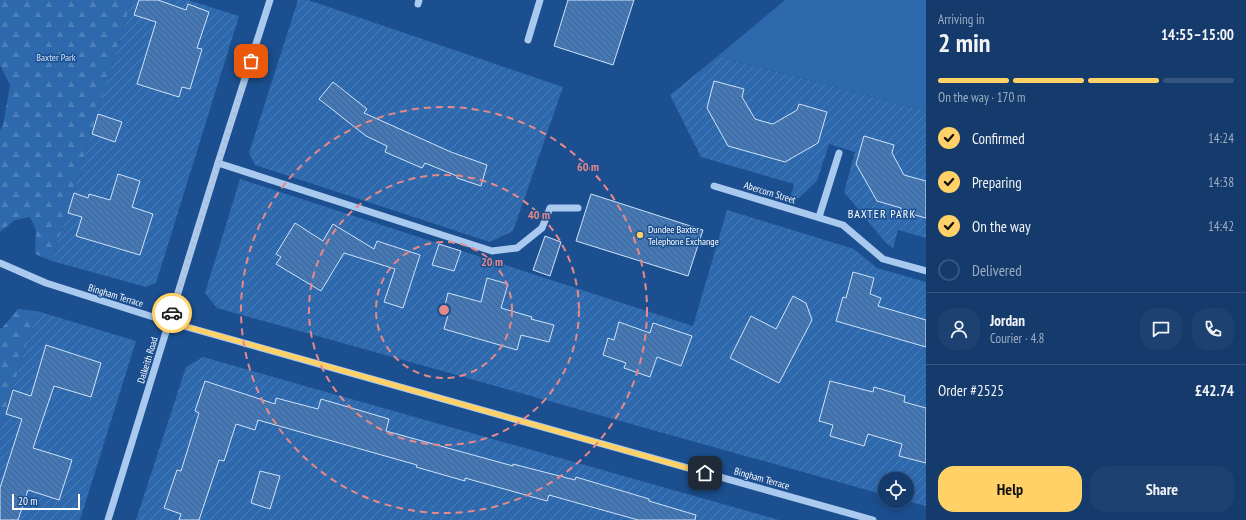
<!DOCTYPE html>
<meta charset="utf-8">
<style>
:root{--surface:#143b6b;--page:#1d4271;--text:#f1f3f6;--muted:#9dadc1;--line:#33557e;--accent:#ffd166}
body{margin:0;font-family:"PT Sans Narrow",sans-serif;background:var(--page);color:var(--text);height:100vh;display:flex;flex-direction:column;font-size:15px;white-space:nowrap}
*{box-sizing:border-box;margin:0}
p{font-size:13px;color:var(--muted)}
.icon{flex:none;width:22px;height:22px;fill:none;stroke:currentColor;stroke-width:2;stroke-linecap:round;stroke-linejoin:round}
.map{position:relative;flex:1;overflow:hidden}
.details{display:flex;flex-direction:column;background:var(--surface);width:320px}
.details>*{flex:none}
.buttons{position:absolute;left:878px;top:472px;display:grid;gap:8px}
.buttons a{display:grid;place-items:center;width:36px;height:36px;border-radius:50%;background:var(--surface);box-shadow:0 2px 10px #0003,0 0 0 1px var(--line);font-size:20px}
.scale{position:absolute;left:12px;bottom:10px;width:68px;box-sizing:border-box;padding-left:4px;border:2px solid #fff;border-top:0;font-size:11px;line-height:14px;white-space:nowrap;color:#fff;-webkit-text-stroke:3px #1b4f8f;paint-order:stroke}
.pin{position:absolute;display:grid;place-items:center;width:34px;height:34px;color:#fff;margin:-17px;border-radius:8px;box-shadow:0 2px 6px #0006}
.courier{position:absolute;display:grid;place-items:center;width:40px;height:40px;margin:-20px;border:3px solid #ffd166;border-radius:50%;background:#fff;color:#222;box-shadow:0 1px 5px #0007}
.head em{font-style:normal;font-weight:600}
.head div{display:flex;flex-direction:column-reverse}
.head{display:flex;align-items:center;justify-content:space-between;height:68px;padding:0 12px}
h1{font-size:26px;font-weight:600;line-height:30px}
.bar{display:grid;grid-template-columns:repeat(4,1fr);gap:6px 4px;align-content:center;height:48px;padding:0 12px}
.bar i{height:5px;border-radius:3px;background:var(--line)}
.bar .on{background:var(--accent)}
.bar p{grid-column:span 4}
.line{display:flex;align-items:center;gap:10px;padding:0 12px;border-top:1px solid var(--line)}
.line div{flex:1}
.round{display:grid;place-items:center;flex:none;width:42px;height:42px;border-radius:16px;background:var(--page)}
ol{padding:0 12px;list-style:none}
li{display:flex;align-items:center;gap:12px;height:44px}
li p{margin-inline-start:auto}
li .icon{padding:4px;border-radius:50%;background:var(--accent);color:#111;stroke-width:4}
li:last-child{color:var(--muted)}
li i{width:22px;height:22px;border:2px solid var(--line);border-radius:50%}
.button{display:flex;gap:8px;margin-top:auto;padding:8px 12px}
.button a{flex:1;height:46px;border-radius:16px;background:var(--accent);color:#111;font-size:16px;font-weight:600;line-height:46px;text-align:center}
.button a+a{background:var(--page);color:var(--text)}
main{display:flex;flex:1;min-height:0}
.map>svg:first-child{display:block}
.green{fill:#2e69ad}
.forest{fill:url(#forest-firs)}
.garden{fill:url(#garden-furrows)}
.building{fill:url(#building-back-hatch);stroke:#cfe3fa}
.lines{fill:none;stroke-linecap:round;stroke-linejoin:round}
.minor{stroke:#a9c9ee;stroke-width:7}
.done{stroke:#afc1d8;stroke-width:4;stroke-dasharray:0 7.2}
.route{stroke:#ffd166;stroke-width:5}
.ring{fill:none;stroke:#e88989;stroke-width:2;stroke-dasharray:7 5}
.poi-dot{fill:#ffd166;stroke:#1b4f8f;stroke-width:1.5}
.labels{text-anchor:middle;stroke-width:3;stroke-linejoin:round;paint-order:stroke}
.park-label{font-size:10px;fill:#cfe3fa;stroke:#1b4f8f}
.street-label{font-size:10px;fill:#fff;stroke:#1b4f8f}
.poi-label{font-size:10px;fill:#fff;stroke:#1b4f8f;text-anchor:start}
.quarter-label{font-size:12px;letter-spacing:1px;fill:#fff;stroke:#1b4f8f}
.centre{fill:#e88989;stroke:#1b4f8f;stroke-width:2}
.ring-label{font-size:12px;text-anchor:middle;font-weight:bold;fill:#e88989;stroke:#1b4f8f;stroke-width:3;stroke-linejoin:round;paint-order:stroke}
</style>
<main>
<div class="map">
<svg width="926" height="520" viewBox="0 0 926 520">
<defs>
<pattern id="forest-firs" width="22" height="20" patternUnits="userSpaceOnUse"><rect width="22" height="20" fill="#2e69ad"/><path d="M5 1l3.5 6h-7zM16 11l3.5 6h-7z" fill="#4d80b9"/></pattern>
<pattern id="garden-furrows" width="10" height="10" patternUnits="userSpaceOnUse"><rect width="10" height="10" fill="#2e69ad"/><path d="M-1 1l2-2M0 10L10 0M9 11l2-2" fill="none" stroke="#4d80b9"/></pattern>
<pattern id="building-back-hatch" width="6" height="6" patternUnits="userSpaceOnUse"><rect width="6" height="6" fill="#4478b7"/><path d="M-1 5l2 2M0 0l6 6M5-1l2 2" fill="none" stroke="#486282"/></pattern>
</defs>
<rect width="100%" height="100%" fill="#1b4f8f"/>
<!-- green -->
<path class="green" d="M785 0H926V111L718 56Z"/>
<!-- forest -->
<g class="forest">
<path d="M0 0H132L52 261 35 254 36 230 30 217 15 220 0 232V130L3 125 10 85 0 65Z"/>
<path d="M18 309 37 311 0 429V328H2Z"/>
</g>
<!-- garden -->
<g class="garden">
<path d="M132 0H188L239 16 156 283 146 287 52 261Z"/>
<path d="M298 0H308L563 87 513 231 490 242 255 165 249 153Z"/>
<path d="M718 56 926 111V238L898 230 893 248 885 242 844 192 855 152 829 144 817 181 799 198 790 199 794 184 701 157 670 95Z"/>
<path d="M240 179 693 326 727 210 854 249 877 268 926 282V506L907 501V479H885V495L217 308 205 293Z"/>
<path d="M37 311 136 341 80 520H0V429Z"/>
<path d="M203 357 779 520H136L186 367Z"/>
</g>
<!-- building -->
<g class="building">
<path d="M139 0H158L186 10 188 4 209 12 197 48 202 49 190 89 182 87 179 97 137 84 156 22 134 15Z"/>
<path d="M568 0H634L613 65 554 46Z"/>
<path d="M714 81 744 89 742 97 755 119 765 122 773 124 797 110 799 104 827 112 818 143 785 162 728 146 707 108Z"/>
<path d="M333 82 367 109 364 113 451 152 487 165 481 186 457 178V176L425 163 422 168 385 152 387 146 366 136 319 99Z"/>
<path d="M98 114 122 122 115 142 92 134Z"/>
<path d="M864 136 894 145 892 153 904 175 926 181V218L900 211 901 208 877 201 856 164Z"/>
<path d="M118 174 140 181 132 207 153 214 140 255 76 236 82 217 68 213 74 193 88 198 89 194 110 200Z"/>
<path d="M591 194 703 230 688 276 576 241Z"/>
<path d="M295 223 323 241 333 224 374 249 377 241 420 255 403 308 384 302 395 269 344 253 321 291 276 264 281 257 276 254Z"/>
<path d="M545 236 561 242 550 276 533 270Z"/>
<path d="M439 244 461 251 454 271 432 265Z"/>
<path d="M853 272 874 278 870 294 881 298 878 306 926 320V347L836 321 843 297 846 298Z"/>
<path d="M487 278 508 284 501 308 532 317 531 319 554 325 549 342 521 335 517 350 444 329 448 315 443 313 448 293 481 302Z"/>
<path d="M793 296 806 303 812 320 779 383 730 358 751 316 776 329Z"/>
<path d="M619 322 650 333 653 323 692 336 681 366 657 357 650 377 624 368 626 363 603 355 608 338 614 340Z"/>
<path d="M46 345 101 363 91 397 54 386 33 448 72 460 59 500 28 490 18 520H0V488L22 419 6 414 13 390 31 396Z"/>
<path d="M205 381 275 404 276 398 318 409 321 399 389 419 386 431 513 466V464L575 480 576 477 649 499V501L696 515 695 520H638L549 495 547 501 465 478V481L416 467 417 465 258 420 255 430 236 424 224 461 219 460 199 520H179L181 514 164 508 177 470 181 471 199 413 195 411Z"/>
<path d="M830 381 873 392 874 387 905 396 904 402 926 408V463L899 456 902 444 868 434 864 446 830 436 833 425 819 421Z"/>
<path d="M260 471 280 476 270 509 251 503Z"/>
</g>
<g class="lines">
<!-- minor -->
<g class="minor">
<path d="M418 4 419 0"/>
<path d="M528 40 540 0"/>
<path d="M218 163 492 251 517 248 542 228 550 208H578"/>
<path d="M714 186 843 225 883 259 926 271"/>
<path d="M819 217 839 153"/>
<path d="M0 263 46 283 169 322 873 520"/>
<path d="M108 520 218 163 270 0"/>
</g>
</g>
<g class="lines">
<!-- done -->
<path class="done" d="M172 313 251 61"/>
<!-- route -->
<path class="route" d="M172 313 170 322 705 473"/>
</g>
<!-- distance rings -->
<g class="ring">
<circle cx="444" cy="310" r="68"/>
<circle cx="444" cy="310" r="135"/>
<circle cx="444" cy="310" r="203"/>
</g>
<!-- markers -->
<circle class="poi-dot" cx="640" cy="235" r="4"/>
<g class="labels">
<!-- park labels -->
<g class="park-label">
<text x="56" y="61">Baxter Park</text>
</g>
<!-- street labels -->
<g class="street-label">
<text transform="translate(770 192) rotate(17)" y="4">Abercorn Street</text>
<text transform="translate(116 295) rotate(17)" y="4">Bingham Terrace</text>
<text transform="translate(147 360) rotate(-73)" y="4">Dalkeith Road</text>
<text transform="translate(762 478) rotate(16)" y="4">Bingham Terrace</text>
</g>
<!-- poi labels -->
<g class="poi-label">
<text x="648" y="233">Dundee Baxter<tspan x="648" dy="12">Telephone Exchange</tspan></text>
</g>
<!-- quarter labels -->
<g class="quarter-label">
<text x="882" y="218">BAXTER PARK</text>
</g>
</g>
<circle cx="444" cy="310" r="6" class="centre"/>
<g class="ring-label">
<text x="588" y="171">60 m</text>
<text x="539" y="219">40 m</text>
<text x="492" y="266">20 m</text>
</g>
</svg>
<div class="buttons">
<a><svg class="icon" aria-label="locate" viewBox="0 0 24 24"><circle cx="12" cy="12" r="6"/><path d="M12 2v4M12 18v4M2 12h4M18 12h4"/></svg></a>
</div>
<div class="scale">20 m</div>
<div class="pin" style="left:251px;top:61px;background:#ea580c"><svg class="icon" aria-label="bag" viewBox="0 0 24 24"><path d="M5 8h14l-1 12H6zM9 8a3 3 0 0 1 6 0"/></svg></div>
<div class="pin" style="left:705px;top:473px;background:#1f2937"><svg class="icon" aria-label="home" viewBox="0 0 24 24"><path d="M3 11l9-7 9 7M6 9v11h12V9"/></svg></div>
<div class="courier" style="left:172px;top:313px"><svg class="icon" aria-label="car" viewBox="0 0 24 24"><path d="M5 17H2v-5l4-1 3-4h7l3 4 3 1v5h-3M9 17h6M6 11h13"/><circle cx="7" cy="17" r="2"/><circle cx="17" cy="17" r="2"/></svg></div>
</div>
<section class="details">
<div class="head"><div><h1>2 min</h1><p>Arriving in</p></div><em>14:55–15:00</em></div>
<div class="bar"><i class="on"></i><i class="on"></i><i class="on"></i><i></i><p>On the way · 170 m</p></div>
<ol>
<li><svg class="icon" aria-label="check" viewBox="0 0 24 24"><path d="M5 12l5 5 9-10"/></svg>Confirmed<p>14:24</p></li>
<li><svg class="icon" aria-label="check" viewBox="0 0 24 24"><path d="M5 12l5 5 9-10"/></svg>Preparing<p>14:38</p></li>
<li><svg class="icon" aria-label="check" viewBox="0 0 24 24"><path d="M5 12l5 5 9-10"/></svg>On the way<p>14:42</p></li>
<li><i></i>Delivered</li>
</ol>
<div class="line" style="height:72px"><a class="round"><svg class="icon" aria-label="person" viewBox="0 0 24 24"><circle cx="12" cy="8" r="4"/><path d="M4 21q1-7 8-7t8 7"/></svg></a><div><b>Jordan</b><p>Courier · 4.8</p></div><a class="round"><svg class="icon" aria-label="chat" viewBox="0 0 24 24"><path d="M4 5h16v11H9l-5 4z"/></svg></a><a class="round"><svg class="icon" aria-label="phone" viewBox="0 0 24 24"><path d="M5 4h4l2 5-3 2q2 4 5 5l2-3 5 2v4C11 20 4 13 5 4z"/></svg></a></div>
<div class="line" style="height:52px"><div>Order #2525</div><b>£42.74</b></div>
<div class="button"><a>Help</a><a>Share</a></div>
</section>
</main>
